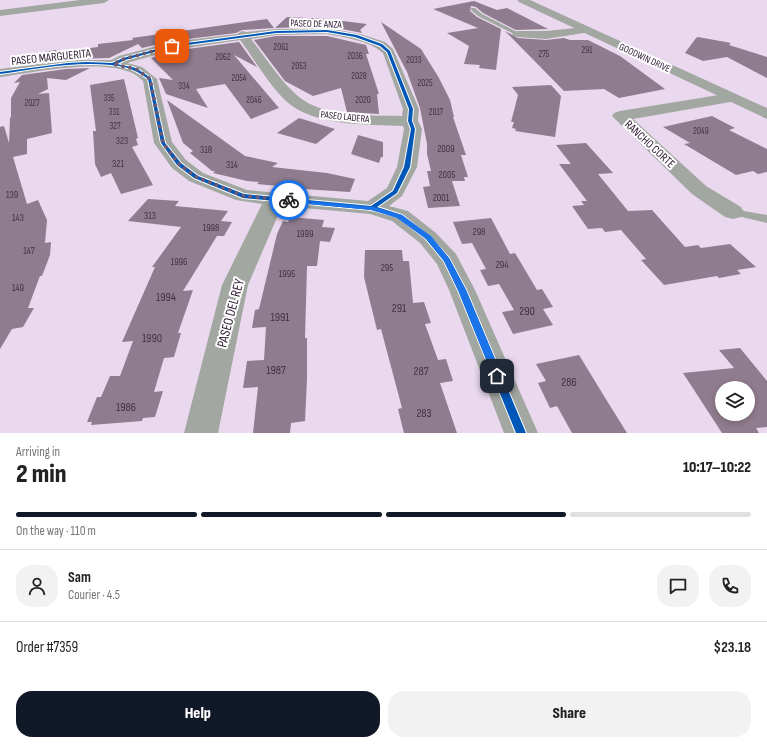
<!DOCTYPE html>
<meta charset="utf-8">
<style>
:root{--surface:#fff;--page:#f2f2f2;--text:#222;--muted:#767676;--line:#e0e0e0;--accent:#111827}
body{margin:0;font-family:"Sofia Sans Condensed",sans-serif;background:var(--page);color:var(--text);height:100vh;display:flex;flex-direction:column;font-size:15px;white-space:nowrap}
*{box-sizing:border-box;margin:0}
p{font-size:13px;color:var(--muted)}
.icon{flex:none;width:22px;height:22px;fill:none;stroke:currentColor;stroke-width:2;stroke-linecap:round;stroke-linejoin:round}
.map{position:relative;height:433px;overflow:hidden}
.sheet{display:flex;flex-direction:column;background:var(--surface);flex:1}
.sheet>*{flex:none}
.tools{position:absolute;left:715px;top:381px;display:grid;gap:8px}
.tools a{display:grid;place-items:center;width:40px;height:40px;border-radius:50%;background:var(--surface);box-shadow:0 2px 6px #0003;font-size:20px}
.pin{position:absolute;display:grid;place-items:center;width:34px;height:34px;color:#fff;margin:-17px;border-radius:8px;box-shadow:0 2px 6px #0006}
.courier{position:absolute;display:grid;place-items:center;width:40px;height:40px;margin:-20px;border:3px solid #1a73e8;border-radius:50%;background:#fff;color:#222;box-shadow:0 1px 5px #0007}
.head em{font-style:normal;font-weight:800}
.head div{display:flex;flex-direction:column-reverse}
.head{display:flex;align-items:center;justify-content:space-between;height:68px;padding:0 16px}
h1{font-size:26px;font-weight:800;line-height:30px}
.bar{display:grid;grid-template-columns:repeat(4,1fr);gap:6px 4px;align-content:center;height:48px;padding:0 16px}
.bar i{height:5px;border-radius:3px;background:var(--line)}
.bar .current{background:var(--accent)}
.bar p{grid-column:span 4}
.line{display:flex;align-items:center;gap:10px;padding:0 16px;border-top:1px solid var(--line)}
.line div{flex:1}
.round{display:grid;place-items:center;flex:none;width:42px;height:42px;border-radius:16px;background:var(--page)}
.action{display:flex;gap:8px;margin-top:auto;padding:8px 16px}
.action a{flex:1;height:46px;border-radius:16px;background:var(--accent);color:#fff;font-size:16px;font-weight:800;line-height:46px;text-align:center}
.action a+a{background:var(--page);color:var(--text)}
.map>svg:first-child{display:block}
.building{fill:#8f7c8e;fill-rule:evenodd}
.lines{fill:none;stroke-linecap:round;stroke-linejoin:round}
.service{fill:#a2a7a1;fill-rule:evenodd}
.minor{fill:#a2a7a1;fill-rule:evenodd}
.tertiary{fill:#a2a7a1;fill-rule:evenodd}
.cycleway-casing{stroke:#fefefe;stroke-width:2}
.cycleway{fill:#0057b8;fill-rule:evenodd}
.route{fill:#1a73e8}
.done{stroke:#6d5a71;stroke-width:4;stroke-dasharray:0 7.2}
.labels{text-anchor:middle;stroke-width:4;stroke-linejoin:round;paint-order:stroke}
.far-number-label{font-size:9px;fill:#433046}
.far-street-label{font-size:10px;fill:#2a162e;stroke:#fefefe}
.number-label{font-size:10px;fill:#433046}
.street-label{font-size:12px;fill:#2a162e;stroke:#fefefe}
.near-number-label{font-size:12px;fill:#433046}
.near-street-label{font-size:14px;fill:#2a162e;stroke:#fefefe}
</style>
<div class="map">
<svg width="767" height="433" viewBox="0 0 767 433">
<rect width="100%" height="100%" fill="#ead9ee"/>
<!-- building -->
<g class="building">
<path d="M474 1 497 10 507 8 548 29 516 30 483 13 476 7 471 6 470 11 477 17 501 29 496 70 479 68 480 65 464 64 469 46 447 33 478 28 433 9Z"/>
<path d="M287 17 327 19 367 24 360 30 362 33 327 26 275 28Z"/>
<path d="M267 19 274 28 242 30 236 33 172 41 142 48 138 44 109 58 68 59 33 63 44 52 56 50 57 52 98 47V44L133 40 132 38Z"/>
<path d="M381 22 421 49 439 78 450 100 454 117H453L466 155H461L468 177H464L465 181H452L460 206 428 208 423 187 430 186 427 171H431L427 154V144L420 108 407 72Z"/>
<path d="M505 31 518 38 546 40 564 38 570 40H588L620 56 665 89 619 98 604 89 564 91Z"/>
<path d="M276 36H327L366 45 369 54H366L379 94H377L379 114 347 112 341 88 313 96 285 81 254 40Z"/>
<path d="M698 37 731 43 729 45 767 57V78L727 57 703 61 685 53 696 38Z"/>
<path d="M239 42 257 67 234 55 279 108 251 119 225 84 196 89 208 108 166 94 159 78 173 80 151 58 173 51Z"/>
<path d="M90 68 66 80 47 78 48 89 38 94 49 93 52 133 27 139V154L13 157 27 204 38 200 47 220 45 243 51 242 50 255 42 276H40L28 308H34L23 327 12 329 0 349V127L4 126 9 143 10 118 11 117V98L20 82 14 83 22 75 66 69Z"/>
<path d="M124 79 138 138 136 139 138 145 132 147 153 185 121 194 111 173 101 177 95 164 93 131H96L90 85Z"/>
<path d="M551 85 561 96 555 137 515 131 516 129 512 128 514 122H511L518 95 512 87Z"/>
<path d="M167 100 245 156 278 163 272 167 327 173 355 179 350 192 287 188 288 187 257 184 259 182 247 181 213 173 215 171H212L190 153 193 151 183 143Z"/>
<path d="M712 116 735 128 729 130 767 149V172L758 174 753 171 736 175 684 144 690 143 663 127Z"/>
<path d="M299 118 335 129 316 144 277 133Z"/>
<path d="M358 135 383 142V157H381L379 163 351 154Z"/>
<path d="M586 143 613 173 598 174 628 211 652 210 685 247 698 245 701 248 730 244 756 267 737 270 741 274 719 278 717 276 664 285 641 260 646 259 621 230 605 232 602 228 588 229 572 206 584 205 581 201H587L559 164H571L556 145Z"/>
<path d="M148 199 179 201 175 206 228 211 221 221 232 222 224 236H217L183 291 193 290 178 333H181L174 357 164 358 154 392 163 391 155 417 143 418 142 421 91 425 92 422H87L97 397H101L110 376H120L133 341 122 342 155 267H152L181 227 128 221Z"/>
<path d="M290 217 324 220 322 227 335 228 330 242 320 241 317 266H307L305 338H307V379L305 421 291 423 290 433H253L258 387 243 388 247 361 264 360 266 327 252 328 255 310 259 309 277 234 283 221 288 222Z"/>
<path d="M491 218 510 254 515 253 537 290 542 289 553 307 543 309 553 325 513 334 502 312 514 310 499 284 488 286 480 270 486 269 472 243 462 244 453 222Z"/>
<path d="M365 250H402L403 261H409L413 303 424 302 431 323 425 324 438 360 446 359 453 381 440 383 457 433H404L398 409 402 408 381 329 377 330 364 277Z"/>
<path d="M740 348 767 381V427L756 428 759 433H722L683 373 734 368 719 350ZM722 388H748V414H722Z"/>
<path d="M579 355 604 396 627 433H572L557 406 550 408 538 383 546 381 536 364Z"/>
</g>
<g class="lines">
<!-- service -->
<g class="service">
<path d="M471 8H475L482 14 521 34 516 35 478 16 471 10Z"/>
<path d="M733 209 767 215V223L729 214 728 212Z"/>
</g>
<!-- minor -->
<g class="minor">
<path d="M80 0H109L104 3 0 16V10Z"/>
<path d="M586 27 590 28 592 30 590 32 546 39 518 37 514 36 512 34 514 32 518 31H546Z"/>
<path d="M327 28 360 34 385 42 393 49 419 109 418 121 422 129 417 167 402 196 389 206 408 211 436 233 456 254 475 290 538 433H504L449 290 437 264 420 243 392 221 370 214 282 206 248 285 218 433H184L222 285 262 204 236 200 189 181 172 168 154 143 143 81C139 77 135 74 130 72 97 59 35 72 0 77V69L68 60H111L119 56 172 42 237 34 242 31 246 32 276 29ZM327 34C346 38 368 40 383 53L403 109 402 116C372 115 336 118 308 103 286 91 267 59 251 39L276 35ZM240 40C255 60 268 84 286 101 314 127 368 124 403 126L404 129 397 167 387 188 368 201 247 190 203 173 186 160 172 142 157 79 142 67 127 63 173 50Z"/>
<path d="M731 93 736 95 739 98 736 101 633 119 706 186 741 207 744 212 741 217 733 219 725 217 692 194 612 116 614 113 620 111Z"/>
</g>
<!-- tertiary -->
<path class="tertiary" d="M517 0H530L767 108V119L519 2Z"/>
<!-- cycleway casing -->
<g class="cycleway-casing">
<path id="cycleway" d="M327 30 357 35 382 44 390 51 413 109 412 121 415 129 410 167 397 193 377 207 402 215 430 237 449 258 466 290 526 433H516L458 290 444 261 426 239 398 217 372 210 243 198 194 178 177 165 161 143 148 79C144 76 140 73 135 71 128 67 119 66 111 65 74 61 36 69 0 74V72L68 63 87 62 112 63 123 58 172 45 276 31ZM327 32 355 37 380 46 387 52 409 109 408 121 411 129 404 167 393 191 371 206 244 194 198 176 181 163 165 143 151 78 136 68 117 64 125 60 172 47 276 33Z"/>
</g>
<!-- cycleway -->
<use href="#cycleway" class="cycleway"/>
</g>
<!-- route -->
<path class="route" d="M287 199 374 207 402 215 431 236 449 258 466 290 502 376 500 379H494L458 290 444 261 426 239 397 218 371 210 289 202 286 200Z"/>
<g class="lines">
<!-- done -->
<path class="done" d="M172 46 124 59 113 64 136 69 150 79 163 143 179 164 196 177 244 196 289 200"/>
</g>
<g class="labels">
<!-- far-number labels -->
<g class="far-number-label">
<text x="281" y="50">2061</text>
<text x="587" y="53">291</text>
<text x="544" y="57">275</text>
<text x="355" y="59">2036</text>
<text x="223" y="60">2062</text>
<text x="414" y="63">2033</text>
<text x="299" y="69">2053</text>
<text x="359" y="79">2028</text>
<text x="239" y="81">2054</text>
<text x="425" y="86">2025</text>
<text x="184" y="89">334</text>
<text x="109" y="101">335</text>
<text x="254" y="103">2046</text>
<text x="363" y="103">2020</text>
<text x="32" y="106">2027</text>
<text x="114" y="115">331</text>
<text x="436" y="115">2017</text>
<text x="115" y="129">327</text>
<text x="701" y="134">2049</text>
</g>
<!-- far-street labels -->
<g class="far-street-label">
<text transform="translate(316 23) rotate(2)" y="4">PASEO DE ANZA</text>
<text transform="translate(645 57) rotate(25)" y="4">GOODWIN DRIVE</text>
<text transform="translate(345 116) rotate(6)" y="4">PASEO LADERA</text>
</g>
<!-- number labels -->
<g class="number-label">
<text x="122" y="144">323</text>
<text x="446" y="152">2009</text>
<text x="206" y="153">318</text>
<text x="118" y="167">321</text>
<text x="232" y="168">314</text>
<text x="447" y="178">2005</text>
<text x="12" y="198">139</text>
<text x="441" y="201">2001</text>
<text x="150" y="219">313</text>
<text x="18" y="221">143</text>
<text x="211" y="231">1998</text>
<text x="479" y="235">298</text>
<text x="305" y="237">1999</text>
<text x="29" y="254">147</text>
<text x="179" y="265">1996</text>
<text x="502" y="268">294</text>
<text x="387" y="271">295</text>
<text x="287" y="277">1995</text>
<text x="18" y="291">149</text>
</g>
<!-- street labels -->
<g class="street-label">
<text transform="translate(51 57) rotate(-6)" y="4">PASEO MARGUERITA</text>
<text transform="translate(650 144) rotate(43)" y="4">RANCHO CORTE</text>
</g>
<!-- near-number labels -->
<g class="near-number-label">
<text x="166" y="301">1994</text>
<text x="399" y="312">291</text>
<text x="527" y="315">290</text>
<text x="280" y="321">1991</text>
<text x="152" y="342">1990</text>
<text x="276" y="374">1987</text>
<text x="421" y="375">287</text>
<text x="569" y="386">286</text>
<text x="126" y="411">1986</text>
<text x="424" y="417">283</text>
</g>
<!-- near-street labels -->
<g class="near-street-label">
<text transform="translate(230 313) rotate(-75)" y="5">PASEO DEL REY</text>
</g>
</g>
</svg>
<div class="tools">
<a><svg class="icon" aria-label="layers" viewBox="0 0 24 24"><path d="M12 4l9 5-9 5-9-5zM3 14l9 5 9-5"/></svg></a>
</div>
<div class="pin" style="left:172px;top:46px;background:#ea580c"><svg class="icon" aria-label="bag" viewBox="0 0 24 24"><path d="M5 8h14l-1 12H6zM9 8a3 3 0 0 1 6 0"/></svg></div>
<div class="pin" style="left:497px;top:376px;background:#1f2937"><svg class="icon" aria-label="home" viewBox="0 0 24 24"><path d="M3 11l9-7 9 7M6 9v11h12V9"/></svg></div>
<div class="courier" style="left:289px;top:200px"><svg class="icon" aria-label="bike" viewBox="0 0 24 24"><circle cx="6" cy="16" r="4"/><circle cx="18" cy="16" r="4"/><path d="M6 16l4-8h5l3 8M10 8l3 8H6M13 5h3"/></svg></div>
</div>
<section class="sheet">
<div class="head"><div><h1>2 min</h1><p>Arriving in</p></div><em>10:17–10:22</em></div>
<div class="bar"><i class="current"></i><i class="current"></i><i class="current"></i><i></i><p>On the way · 110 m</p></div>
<div class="line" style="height:72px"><a class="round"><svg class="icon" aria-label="person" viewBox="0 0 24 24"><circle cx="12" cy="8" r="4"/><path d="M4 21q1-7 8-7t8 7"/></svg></a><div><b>Sam</b><p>Courier · 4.5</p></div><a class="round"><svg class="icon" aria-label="chat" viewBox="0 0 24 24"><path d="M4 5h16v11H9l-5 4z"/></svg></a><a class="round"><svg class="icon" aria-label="phone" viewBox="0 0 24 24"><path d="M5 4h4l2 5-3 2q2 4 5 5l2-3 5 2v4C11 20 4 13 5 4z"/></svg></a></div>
<div class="line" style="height:52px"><div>Order #7359</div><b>$23.18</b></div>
<div class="action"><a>Help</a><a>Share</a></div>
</section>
